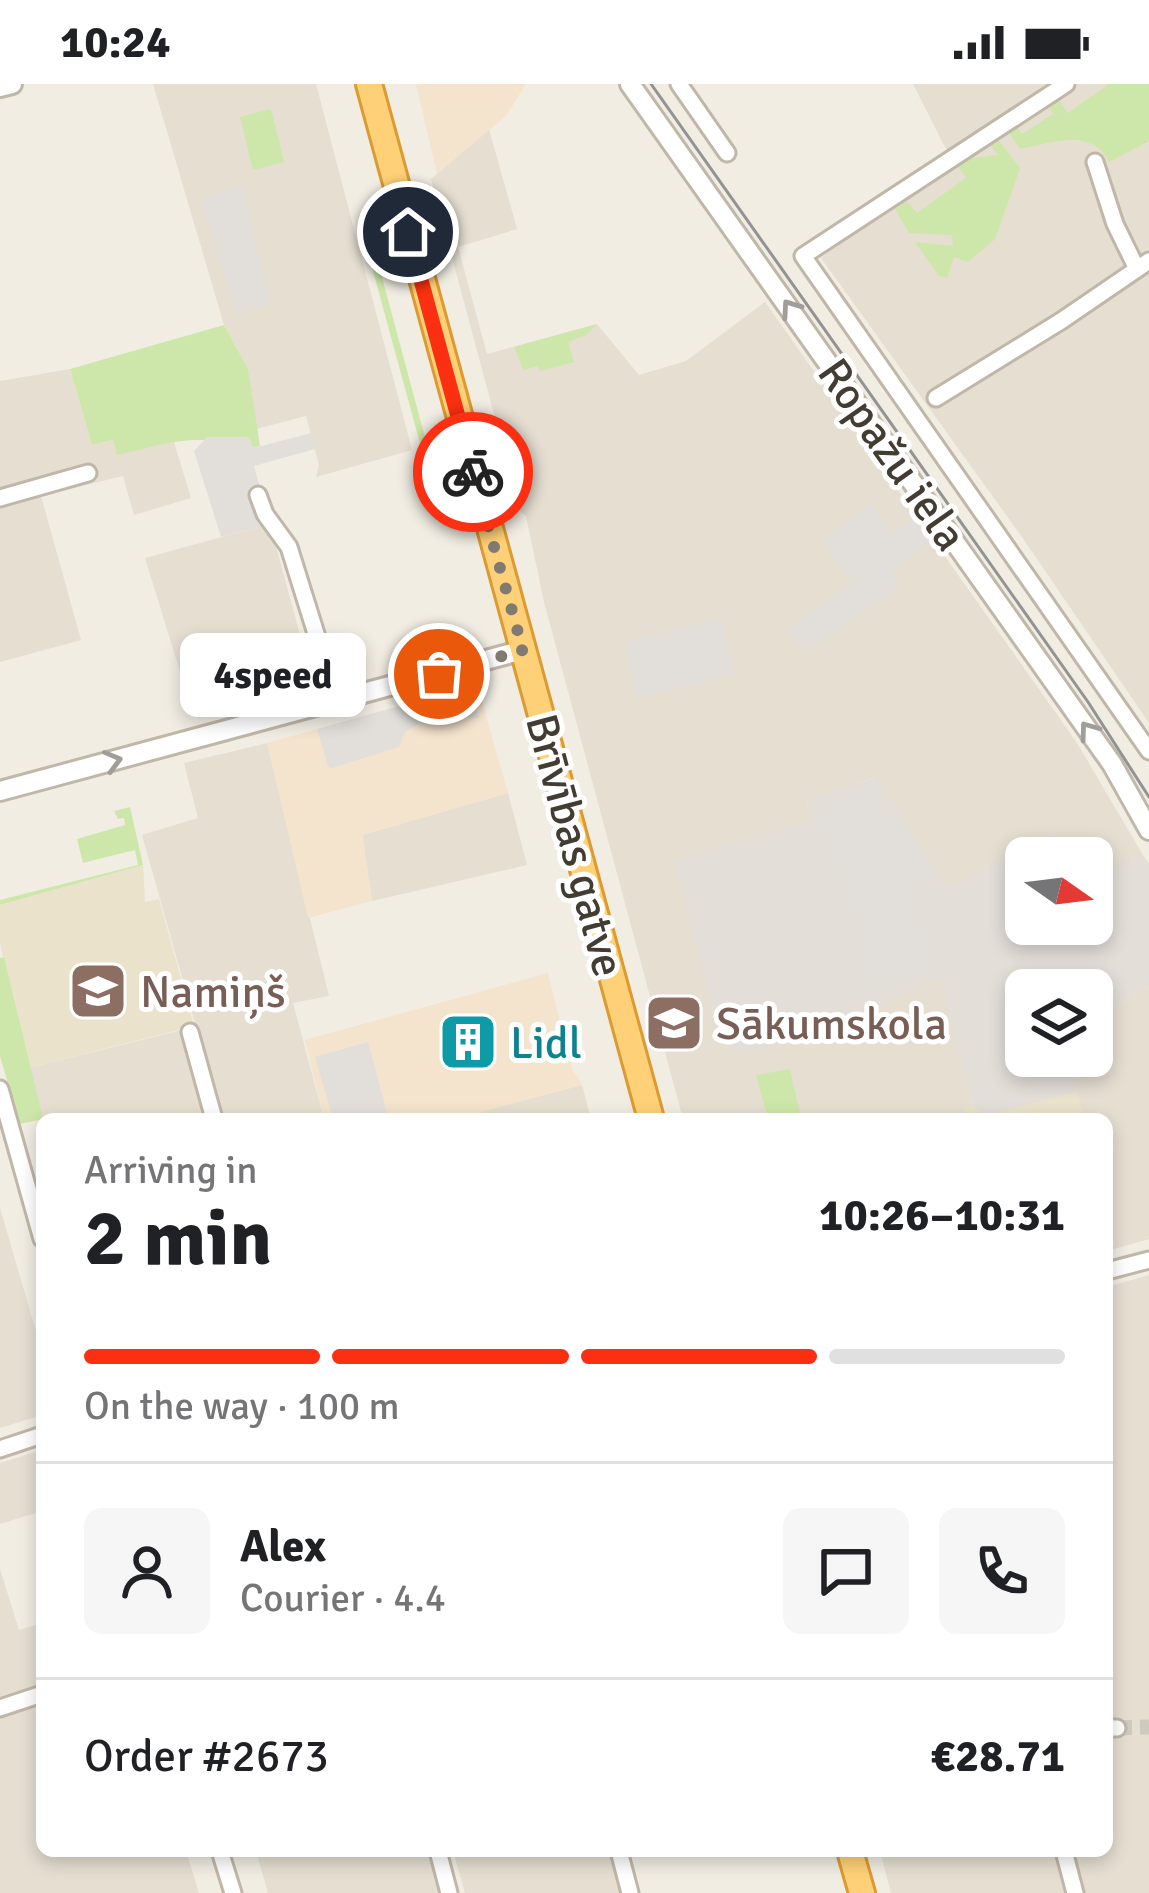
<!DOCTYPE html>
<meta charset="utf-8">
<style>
:root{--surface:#fff;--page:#f6f6f6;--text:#202124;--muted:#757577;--line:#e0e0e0;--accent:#fb2f11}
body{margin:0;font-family:Signika,sans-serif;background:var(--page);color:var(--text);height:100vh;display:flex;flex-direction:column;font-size:45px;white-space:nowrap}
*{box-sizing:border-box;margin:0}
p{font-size:39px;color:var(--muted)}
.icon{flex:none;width:66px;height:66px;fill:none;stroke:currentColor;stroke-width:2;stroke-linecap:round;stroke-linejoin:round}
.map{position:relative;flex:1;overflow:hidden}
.panel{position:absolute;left:36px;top:1029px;width:1077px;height:744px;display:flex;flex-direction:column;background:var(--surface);border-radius:18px;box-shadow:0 6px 18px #0003}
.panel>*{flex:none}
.needle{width:78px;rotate:104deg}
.controls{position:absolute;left:1005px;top:753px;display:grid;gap:24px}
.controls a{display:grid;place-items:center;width:108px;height:108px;border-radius:18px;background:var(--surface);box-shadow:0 6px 18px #0003;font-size:60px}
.pin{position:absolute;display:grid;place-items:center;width:102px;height:102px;color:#fff;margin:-51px;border:6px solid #fff;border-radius:50%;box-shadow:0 3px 12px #0007}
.courier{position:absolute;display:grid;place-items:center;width:120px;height:120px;margin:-60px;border:9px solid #fb2f11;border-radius:50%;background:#fff;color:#222;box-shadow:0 3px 15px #0007}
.bubble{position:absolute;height:84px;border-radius:18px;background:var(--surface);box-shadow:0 6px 18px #0003;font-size:39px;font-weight:700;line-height:84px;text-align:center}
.headline em{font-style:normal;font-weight:700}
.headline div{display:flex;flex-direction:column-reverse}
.headline{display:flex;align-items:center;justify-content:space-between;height:204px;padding:0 48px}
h1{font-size:78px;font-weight:700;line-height:90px}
.bar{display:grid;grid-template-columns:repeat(4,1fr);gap:18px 12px;align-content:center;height:144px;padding:0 48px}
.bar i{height:15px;border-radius:9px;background:var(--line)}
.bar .selected{background:var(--accent)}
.bar p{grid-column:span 4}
.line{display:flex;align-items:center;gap:30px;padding:0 48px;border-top:3px solid var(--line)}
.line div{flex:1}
.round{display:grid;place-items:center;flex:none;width:126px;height:126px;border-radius:18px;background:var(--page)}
.status{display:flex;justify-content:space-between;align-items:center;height:84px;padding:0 60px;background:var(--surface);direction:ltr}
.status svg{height:33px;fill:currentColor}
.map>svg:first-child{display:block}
.residential{fill:#e5ded1}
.commercial{fill:#f4e3cd}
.industrial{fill:#e3ded8}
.education{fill:#ebe2cc}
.green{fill:#cde7aa}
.parking{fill:#e2dfdb}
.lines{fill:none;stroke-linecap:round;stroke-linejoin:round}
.minor-tunnel{stroke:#cecac0;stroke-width:15;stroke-dasharray:15 8;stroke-linecap:butt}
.minor-casing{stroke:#c0b7a8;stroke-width:21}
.tertiary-casing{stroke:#c0b7a8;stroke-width:24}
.trunk-casing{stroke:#dd9a31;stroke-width:30}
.minor{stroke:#fff;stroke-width:15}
.tertiary{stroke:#fff;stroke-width:18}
.trunk{stroke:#fed178;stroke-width:24}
.tram{stroke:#939393;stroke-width:3}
.oneway{stroke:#a19e99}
.done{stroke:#807a71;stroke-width:12;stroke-dasharray:0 21.6}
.route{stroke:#fb2f11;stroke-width:15}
.labels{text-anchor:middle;stroke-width:10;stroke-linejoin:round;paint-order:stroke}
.street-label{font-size:45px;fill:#433c33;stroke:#fff}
.education-label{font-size:45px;fill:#785e54;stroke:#fff;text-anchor:start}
.culture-label{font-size:45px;fill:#0d838f;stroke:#fff;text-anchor:start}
</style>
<div class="status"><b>10:24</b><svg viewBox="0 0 49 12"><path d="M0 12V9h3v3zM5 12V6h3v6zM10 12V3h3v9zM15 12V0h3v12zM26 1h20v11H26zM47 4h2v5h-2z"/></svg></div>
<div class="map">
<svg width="1149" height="1809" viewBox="0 0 1149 1809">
<rect width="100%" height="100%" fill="#f1ede3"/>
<!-- residential -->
<g class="residential">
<path d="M153 0H316L412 366 316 393 319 381 306 332 256 345 248 285 224 241Z"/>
<path d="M913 0H1149V639L1022 453 821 174 948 69Z"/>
<path d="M489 45 517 145 458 163 487 270 597 240 639 291 686 277 765 218 1077 659 1143 771 1092 799V774H1068L1053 748 948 804 875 693 807 717 814 736 675 776 719 950 727 965 841 944 941 891 973 1021 1076 1008 1068 972H1092V934L1149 903V1155L1107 1167V1035H683L544 518 526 432 520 427 431 95Z"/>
<path d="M70 285 92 361 113 356 117 370 173 355 191 414 134 431 123 392 41 412 81 556 0 578V297Z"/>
<path d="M270 440 310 588 190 620 145 474Z"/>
<path d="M267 659 329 912 293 919 324 1035H222L142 751 198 734 184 679Z"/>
<path d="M508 709 527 781 372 817 362 751Z"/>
<path d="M182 946 205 1035H43L29 984Z"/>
<path d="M582 1001 591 1035H482L480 1028Z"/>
<path d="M0 1124 42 1268V1331L0 1344Z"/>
<path d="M1149 1191V1809H891L880 1767H1107V1203Z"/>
<path d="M42 1366V1427L0 1440V1379Z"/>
<path d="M0 1485 19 1546 42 1539V1599L0 1613Z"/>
<path d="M42 1619V1767H186L199 1809H0V1633Z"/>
<path d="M256 1767H431L443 1809H268Z"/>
<path d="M453 1767H610L621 1809H465Z"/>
</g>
<!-- commercial -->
<g class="commercial">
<path d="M416 0H526L506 32 437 90Z"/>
<path d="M477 601 508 709 363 751 372 817 308 834 267 659Z"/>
<path d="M548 889 572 985 582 1001 481 1028 482 1035H324L305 956Z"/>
</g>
<!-- industrial -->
<path class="industrial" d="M876 693 948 804 1053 747 1068 774H1026V840H1092V798L1143 771 1149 780V903L1092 934V906H1026V972H1068L1077 1008 982 1032 973 1021 940 892 841 944 745 969 727 965 719 950 674 776 813 736 807 716Z"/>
<!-- education -->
<g class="education">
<path d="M143 781 145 818 159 815 194 942 29 984 0 859V821Z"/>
<path d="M1077 1008 1084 1035H966L963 1023 973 1021 983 1032Z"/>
</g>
<!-- green -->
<g class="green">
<path d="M1109 0H1149V57L1109 78C1092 43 1051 59 1020 65L1008 47 1017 42 1022 50 1053 30 1048 21 1059 17 1068 29Z"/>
<path d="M271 25 284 78 253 86 240 33Z"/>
<path d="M996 53 1020 84 995 155 968 178 954 173 947 194 939 192 915 158 953 162 952 151 909 149 895 125 907 117 917 129 966 94 957 81 964 75 998 71 989 59Z"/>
<path d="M365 130 427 361 421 363 358 132Z"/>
<path d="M597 240 586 251 568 258 574 278 540 287 538 282 524 286 514 263Z"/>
<path d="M224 241 248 285 260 362 253 364C191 349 177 357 117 371L113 356 92 361 70 285Z"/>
<path d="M130 723 143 781 0 821V816L138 781 135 766 83 779 77 755 125 741 124 734 118 735 114 727Z"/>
<path d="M4 873 43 1035 20 1040 0 972V874Z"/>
<path d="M790 985 801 1035H768L756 991Z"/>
</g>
<!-- parking -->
<g class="parking">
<path d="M242 102 270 219 237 230 201 114Z"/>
<path d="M311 349 315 365 254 382 270 440 221 453 194 367 207 353H248L254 364Z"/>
<path d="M871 420 892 450 917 433 932 454 891 488 900 503 804 568 786 546 852 499 823 457Z"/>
<path d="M721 535 735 591 638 614 625 558Z"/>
<path d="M471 602 479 634H437L422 638 405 648 399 663 329 685 317 645Z"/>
<path d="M874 699 880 709 871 718 881 737 888 739 896 732 934 786 906 806 934 886 873 905 859 862 867 856 816 732Z"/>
<path d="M368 958 388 1033 333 1035 315 973Z"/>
</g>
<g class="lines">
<!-- minor-tunnel -->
<path class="minor-tunnel" d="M1117 1644 1149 1643"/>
<!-- minor casing -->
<g class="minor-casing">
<g id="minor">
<path d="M679 0 727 69"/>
<path d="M1066 0 803 172 1149 667"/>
<path d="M1095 78 1115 140 1137 185"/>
<path d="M936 314 1061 237 1149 177"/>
<path d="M258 411 265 430 289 463 337 617"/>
<path d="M0 414 88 389"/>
<path d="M190 948 214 1035"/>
<path d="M0 1005 42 1155"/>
<path d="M1107 1187 1149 1176"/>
<path d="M0 1365 42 1351"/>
<path d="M0 1624 42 1610"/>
<path d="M1107 1644H1117"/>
<path d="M220 1767 233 1809"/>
<path d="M438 1767 449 1809"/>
<path d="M619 1767 630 1809"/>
<path d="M1064 1767 1075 1809"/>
</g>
</g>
<!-- tertiary casing -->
<g class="tertiary-casing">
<g id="tertiary">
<path d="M630 0 1112 680 1149 746"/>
<path d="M0 3 12 0"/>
<path d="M0 707 523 566"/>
</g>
</g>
<!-- trunk casing -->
<g class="trunk-casing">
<g id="trunk">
<path d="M369 0 651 1035"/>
<path d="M850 1767 862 1809"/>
</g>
</g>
<!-- minor -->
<use href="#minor" class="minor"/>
<!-- tertiary -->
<use href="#tertiary" class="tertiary"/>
<!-- trunk -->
<use href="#trunk" class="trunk"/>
<!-- tram -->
<path class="tram" d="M651 0 1088 618 1149 713"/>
</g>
<!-- one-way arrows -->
<defs><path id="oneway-chevron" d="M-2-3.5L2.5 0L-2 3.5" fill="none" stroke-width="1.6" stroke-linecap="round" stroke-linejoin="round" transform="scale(3)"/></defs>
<g class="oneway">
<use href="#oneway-chevron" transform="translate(790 224) rotate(-125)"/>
<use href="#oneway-chevron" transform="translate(1088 646) rotate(-126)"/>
<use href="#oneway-chevron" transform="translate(113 677) rotate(-15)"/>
</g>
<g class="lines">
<!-- done -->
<path class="done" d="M439 590 523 566 473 388"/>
<!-- route -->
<path class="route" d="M408 148 473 388"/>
</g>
<!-- icons -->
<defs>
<g id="school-square" transform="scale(3)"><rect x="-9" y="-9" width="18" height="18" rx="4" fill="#8d6e63" stroke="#fff"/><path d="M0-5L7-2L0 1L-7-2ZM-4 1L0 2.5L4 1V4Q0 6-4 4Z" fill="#fff"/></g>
<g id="building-square" transform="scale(3)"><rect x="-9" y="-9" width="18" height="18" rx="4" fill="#0f9aa8" stroke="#fff"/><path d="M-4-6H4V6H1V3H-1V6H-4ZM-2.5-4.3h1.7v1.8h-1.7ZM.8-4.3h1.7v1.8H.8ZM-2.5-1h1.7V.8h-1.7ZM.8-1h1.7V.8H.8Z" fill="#fff"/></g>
</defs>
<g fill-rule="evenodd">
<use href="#school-square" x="98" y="907"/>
<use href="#school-square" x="674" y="939"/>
<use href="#building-square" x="468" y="958"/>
</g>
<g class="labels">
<!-- street labels -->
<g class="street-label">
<text transform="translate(893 370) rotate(55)" y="16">Ropažu iela</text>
<text transform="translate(576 761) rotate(75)" y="16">Brīvības gatve</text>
</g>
<!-- education labels -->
<g class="education-label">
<text x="140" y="923">Namiņš</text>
<text x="716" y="955">Sākumskola</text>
</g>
<!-- culture labels -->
<g class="culture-label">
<text x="510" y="974">Lidl</text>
</g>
</g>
</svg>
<div class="controls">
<a><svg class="needle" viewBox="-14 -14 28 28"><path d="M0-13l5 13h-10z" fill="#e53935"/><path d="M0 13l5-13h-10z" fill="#757577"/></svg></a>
<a><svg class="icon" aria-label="layers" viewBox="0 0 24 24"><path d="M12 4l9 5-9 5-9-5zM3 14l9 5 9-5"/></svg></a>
</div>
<div class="pin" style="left:439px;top:590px;background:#ea580c"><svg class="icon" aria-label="bag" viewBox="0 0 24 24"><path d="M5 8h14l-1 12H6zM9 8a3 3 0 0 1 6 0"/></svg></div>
<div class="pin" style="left:408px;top:148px;background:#1f2937"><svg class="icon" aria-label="home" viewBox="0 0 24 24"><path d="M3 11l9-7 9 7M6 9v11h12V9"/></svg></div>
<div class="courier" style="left:473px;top:388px"><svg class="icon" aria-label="bike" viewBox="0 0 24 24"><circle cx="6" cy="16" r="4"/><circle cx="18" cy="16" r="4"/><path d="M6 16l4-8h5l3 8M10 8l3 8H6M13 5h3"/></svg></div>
<div class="bubble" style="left:180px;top:549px;width:186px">4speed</div>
<section class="panel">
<div class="headline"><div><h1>2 min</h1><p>Arriving in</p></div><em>10:26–10:31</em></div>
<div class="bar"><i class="selected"></i><i class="selected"></i><i class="selected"></i><i></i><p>On the way · 100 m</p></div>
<div class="line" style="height:216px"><a class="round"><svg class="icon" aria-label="person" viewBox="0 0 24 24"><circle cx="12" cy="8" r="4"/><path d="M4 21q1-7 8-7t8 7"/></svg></a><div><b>Alex</b><p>Courier · 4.4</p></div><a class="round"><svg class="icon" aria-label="chat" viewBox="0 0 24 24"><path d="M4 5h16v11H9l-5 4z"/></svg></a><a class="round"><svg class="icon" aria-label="phone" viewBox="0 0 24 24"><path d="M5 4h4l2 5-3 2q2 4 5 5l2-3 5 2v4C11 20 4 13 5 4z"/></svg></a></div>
<div class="line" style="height:156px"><div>Order #2673</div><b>€28.71</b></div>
</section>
</div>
